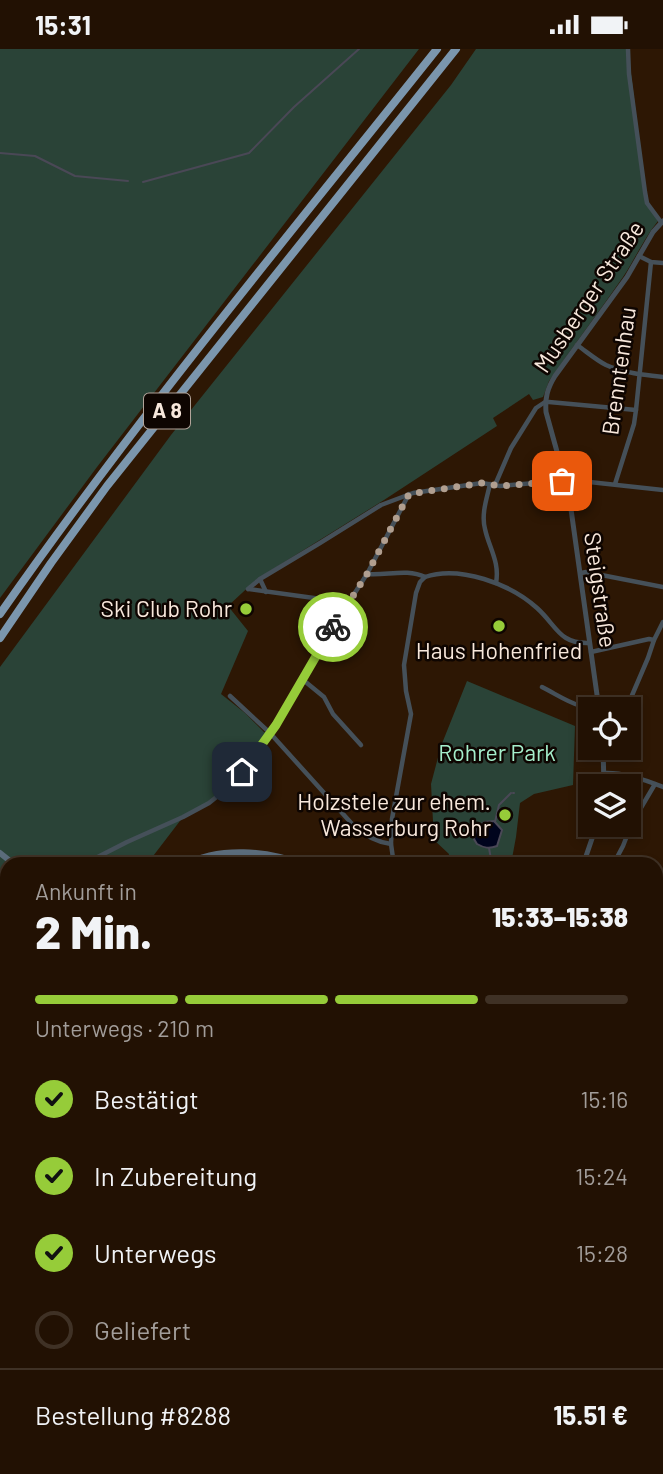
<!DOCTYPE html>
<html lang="de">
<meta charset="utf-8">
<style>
:root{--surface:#221103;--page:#2a1a0d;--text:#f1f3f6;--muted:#a29d9a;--line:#3f3125;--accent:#96cc39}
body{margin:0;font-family:Barlow,sans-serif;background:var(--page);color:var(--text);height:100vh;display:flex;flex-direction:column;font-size:26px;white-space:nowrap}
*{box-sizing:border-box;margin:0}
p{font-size:23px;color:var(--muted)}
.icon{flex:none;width:38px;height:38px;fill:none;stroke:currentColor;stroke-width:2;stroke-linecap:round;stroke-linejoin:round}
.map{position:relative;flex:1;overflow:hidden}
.details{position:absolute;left:0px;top:808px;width:663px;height:618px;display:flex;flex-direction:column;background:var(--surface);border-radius:21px 21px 0 0;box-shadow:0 4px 10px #0003,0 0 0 2px var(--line)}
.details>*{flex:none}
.buttons{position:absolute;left:578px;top:648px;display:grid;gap:14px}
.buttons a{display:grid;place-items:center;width:63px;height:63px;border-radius:0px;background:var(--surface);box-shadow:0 4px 10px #0003,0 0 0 2px var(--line);font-size:35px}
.pin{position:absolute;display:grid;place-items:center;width:60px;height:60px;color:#fff;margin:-30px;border-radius:14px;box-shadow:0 4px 10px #0006}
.courier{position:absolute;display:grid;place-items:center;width:70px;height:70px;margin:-35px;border:5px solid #96cc39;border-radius:50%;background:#fff;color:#222;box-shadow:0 2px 9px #0007}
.head em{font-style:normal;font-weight:800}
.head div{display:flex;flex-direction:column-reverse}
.head{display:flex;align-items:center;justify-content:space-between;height:119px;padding:0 35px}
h1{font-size:46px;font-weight:800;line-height:52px}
.bar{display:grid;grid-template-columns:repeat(4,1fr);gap:10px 7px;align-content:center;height:84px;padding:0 35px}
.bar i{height:9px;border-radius:5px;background:var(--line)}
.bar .current{background:var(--accent)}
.bar p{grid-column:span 4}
.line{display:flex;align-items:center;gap:18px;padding:0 35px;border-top:2px solid var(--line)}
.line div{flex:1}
ol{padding:0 35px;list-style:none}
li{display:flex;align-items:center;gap:21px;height:77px}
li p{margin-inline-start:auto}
li .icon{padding:7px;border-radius:50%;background:var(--accent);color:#111;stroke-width:4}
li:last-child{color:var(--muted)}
li i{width:38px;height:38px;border:4px solid var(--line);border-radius:50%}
.status{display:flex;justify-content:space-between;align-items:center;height:49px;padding:0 35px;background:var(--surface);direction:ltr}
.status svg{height:19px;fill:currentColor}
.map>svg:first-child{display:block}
.green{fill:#2a4337}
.water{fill:#00041d;stroke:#4a4856;stroke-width:2}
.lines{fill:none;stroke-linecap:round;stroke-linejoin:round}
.stream{stroke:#4a4856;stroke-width:2}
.minor{stroke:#455059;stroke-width:4.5}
.tertiary{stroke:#455059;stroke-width:5}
.secondary{stroke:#5b6c7b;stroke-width:6}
.motorway{stroke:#7b96ad;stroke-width:8}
.rail{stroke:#8b7868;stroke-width:2;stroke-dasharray:12 12;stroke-linecap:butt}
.done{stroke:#b19f90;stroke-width:7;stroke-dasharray:0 12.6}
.route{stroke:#96cc39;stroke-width:9}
.poi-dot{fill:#96cc39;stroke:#0e0501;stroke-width:2.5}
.labels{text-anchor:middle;stroke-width:5;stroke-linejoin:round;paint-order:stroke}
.shield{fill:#0e0501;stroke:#b2a49a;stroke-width:2}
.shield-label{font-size:21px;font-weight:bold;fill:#f8e8dc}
.street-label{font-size:23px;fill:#f8e8dc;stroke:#0e0501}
.poi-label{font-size:23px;fill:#f8e8dc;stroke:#0e0501;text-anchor:end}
.park-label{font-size:23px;fill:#a4eecb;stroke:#0e0501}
</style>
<div class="status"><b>15:31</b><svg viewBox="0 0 49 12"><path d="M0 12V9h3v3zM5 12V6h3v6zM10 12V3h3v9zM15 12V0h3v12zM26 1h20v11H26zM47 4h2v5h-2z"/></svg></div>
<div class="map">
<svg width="663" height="1425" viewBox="0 0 663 1425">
<rect width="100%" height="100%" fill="#2d1704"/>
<!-- green -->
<g class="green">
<path d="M0 0H419L97 418 0 549Z"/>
<path d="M476 0H628L647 154 658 172C644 189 635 210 623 228 599 263 573 297 549 332L543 348 533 351 529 345 493 369 497 377 384 451 257 530 228 557 248 582 221 645 245 664 264 683 270 684 220 746 183 768 147 815 7 816V1059L0 1060V618L171 386 451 36Z"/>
<path d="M467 632 575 677 573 736 534 745 520 754 516 788 511 815H447L449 805 434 791 431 735 441 697Z"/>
<path d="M0 1071 7 1072V1419H72L71 1425H0Z"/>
<path d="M663 1345V1425H615L616 1419H656V1346Z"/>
</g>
<!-- water -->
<path class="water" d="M494 772 502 781 497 797C489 800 484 799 477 795L474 790 477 777 485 773Z"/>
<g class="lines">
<!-- stream -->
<g class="stream">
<path d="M0 104 35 107 75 127 128 132"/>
<path d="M143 133 249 104 294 58 359 0"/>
<path d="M513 744H514"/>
<path d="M495 773 499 756 511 744"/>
<path d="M489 799 492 816"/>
<path d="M418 1419 420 1425"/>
<path d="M74 1425 76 1419"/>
</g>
<!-- minor -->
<g class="minor">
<path d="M628 0 629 25 645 143 647 154 661 173"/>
<path d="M639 207 651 213 663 214"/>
<path d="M577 296C587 303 596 311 606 316 623 324 644 326 663 328"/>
<path d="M490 435C487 449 481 465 485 480 489 499 500 513 496 534"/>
<path d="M615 435 634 375 636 361 651 213"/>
<path d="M495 436 511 399 536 359 545 353H549L636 361"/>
<path d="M581 524 586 523 663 538"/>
<path d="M367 525C386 527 407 519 425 528 459 516 511 535 537 559 557 577 559 595 589 594"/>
<path d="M260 530 266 543"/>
<path d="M248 540 260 530 320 494 381 456 413 444 482 434 500 437 571 431 663 441"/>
<path d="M249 540 343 553 348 556"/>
<path d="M591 603 649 590 654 591"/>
<path d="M302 630 324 648 333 665 361 696"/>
<path d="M542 638C567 651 579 662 608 658 616 657 623 656 630 651L648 609 654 591 663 573"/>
<path d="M230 647 270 684 353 776C364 786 376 793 391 795"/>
<path d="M604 724C623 723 646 731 663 738"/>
<path d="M82 816 127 793 183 768 209 754 229 738 276 676 331 581 367 525 409 445"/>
<path d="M257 816 260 805"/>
<path d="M360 816 370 810 393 811"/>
<path d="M394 816 391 795 392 770 411 665 406 642 404 616 416 544 420 533 425 528"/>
<path d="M613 816 623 797 632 774 655 735"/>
<path d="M656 846 663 847"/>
<path d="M656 960 663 961"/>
<path d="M656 1052 663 1053"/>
<path d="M656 1159 663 1127"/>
<path d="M656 1174 663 1175"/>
<path d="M656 1211 663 1213"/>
<path d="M656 1271 663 1272"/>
<path d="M656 1331 663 1332"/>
<path d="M512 1419 513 1425"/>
<path d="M182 1425 183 1419"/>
<path d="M388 1425 389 1419"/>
</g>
<!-- tertiary -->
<g class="tertiary">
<path d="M599 660 569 446 546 363C545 349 547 340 555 327L627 228 653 183 663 172"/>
<path d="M603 698 604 737"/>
<path d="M583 816 597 775"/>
<path d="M460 1425V1419"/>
</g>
<!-- secondary -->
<g class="secondary">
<path d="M0 804 15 816"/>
<path d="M183 816C220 797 267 801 305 816"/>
<path d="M656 1019 663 1021"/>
</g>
<!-- motorway -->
<g class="motorway">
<path d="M0 565C136 370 289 186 437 0"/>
<path d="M0 589 51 514 107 437 456 0"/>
</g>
<!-- rail -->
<g class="rail">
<path d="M0 993 7 1000"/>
<path d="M0 1007 7 1014"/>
<path d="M656 1034 663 1035"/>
<path d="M656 1046 663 1047"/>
<path d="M0 1064 7 1063"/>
</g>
</g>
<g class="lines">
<!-- done -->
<path class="done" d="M333 578 367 525 409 445 482 434 500 437 562 432"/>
<!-- route -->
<path class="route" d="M242 723 276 676 333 578"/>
</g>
<!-- markers -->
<g class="poi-dot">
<circle cx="246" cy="560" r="7"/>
<circle cx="499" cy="577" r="7"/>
<circle cx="505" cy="766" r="7"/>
</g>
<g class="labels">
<!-- shield labels -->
<rect class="shield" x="144" y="344.5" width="46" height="35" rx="5"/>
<g class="shield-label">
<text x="167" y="369">A 8</text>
</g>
<!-- street labels -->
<g class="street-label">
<text transform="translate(589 248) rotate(-56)" y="8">Musberger Straße</text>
<text transform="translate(619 322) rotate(-82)" y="8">Brenntenhau</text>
<text transform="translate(600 541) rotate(82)" y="8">Steigstraße</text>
</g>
<!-- poi labels -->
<g class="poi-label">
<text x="232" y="568">Ski Club Rohr</text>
<text x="499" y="610" text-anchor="middle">Haus Hohenfried</text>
<text x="491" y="761">Holzstele zur ehem.<tspan x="491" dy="26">Wasserburg Rohr</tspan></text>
</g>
<!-- park labels -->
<g class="park-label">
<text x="497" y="712">Rohrer Park</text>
</g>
</g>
</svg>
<div class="buttons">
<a><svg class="icon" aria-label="locate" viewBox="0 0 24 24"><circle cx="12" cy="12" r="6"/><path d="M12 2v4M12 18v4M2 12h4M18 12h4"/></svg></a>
<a><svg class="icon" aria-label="layers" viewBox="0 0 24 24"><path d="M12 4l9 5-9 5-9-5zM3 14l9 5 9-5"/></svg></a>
</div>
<div class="pin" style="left:562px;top:432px;background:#ea580c"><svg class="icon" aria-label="bag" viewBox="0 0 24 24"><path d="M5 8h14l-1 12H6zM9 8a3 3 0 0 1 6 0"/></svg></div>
<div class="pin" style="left:242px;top:723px;background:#1f2937"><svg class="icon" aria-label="home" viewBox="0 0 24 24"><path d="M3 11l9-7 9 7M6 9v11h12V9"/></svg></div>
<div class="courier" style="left:333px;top:578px"><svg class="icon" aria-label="bike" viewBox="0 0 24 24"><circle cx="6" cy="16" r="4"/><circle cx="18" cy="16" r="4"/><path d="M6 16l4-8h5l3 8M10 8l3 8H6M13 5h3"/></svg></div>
<section class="details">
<div class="head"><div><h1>2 Min.</h1><p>Ankunft in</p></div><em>15:33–15:38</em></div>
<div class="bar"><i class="current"></i><i class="current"></i><i class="current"></i><i></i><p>Unterwegs · 210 m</p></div>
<ol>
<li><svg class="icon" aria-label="check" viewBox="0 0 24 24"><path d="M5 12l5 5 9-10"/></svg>Bestätigt<p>15:16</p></li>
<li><svg class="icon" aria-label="check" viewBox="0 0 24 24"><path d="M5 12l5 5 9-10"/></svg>In Zubereitung<p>15:24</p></li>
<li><svg class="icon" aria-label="check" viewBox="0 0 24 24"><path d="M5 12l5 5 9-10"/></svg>Unterwegs<p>15:28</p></li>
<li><i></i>Geliefert</li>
</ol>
<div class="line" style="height:91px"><div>Bestellung #8288</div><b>15.51 €</b></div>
</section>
</div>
